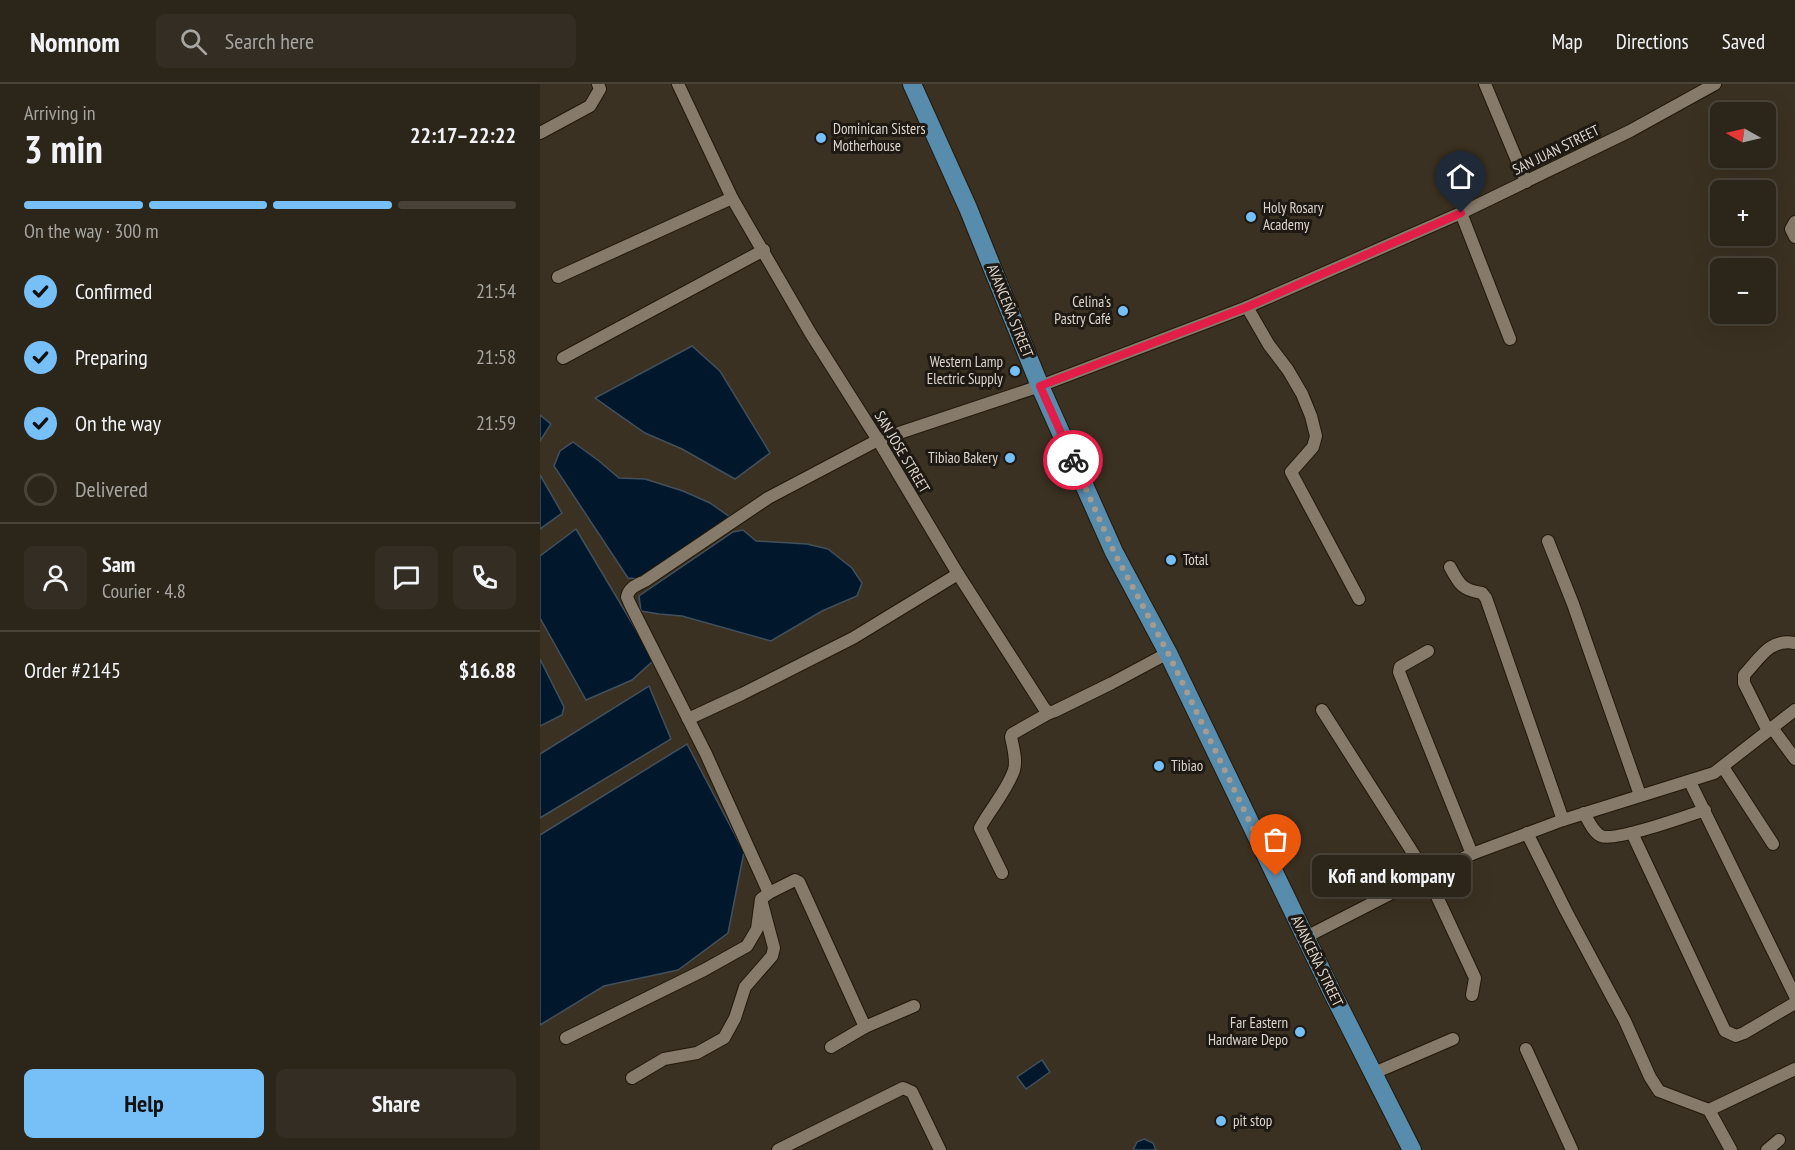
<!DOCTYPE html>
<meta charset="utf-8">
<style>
:root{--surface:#2c251a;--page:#342d23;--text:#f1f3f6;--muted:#a6a5a2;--line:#484239;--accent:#77bff7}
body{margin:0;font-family:"PT Sans Narrow",sans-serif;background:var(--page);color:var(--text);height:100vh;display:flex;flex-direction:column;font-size:22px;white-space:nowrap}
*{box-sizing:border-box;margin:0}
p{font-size:20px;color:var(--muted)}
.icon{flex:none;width:33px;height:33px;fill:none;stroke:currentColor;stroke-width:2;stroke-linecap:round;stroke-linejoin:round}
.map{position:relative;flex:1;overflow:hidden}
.drawer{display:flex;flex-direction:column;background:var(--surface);width:540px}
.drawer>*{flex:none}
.needle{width:39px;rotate:278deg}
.controls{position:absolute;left:1170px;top:18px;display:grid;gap:12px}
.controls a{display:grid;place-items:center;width:66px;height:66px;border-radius:9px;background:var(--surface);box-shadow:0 6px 24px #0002,0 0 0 2px var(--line);font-size:30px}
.pin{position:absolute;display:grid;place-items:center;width:51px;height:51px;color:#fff;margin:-62px -26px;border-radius:50% 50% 50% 0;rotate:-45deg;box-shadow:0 0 6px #0007}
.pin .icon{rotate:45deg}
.courier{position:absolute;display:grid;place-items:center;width:60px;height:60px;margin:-30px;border:4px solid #e11d48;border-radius:50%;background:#fff;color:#222;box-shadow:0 2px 8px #0007}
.bubble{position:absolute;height:42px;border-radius:9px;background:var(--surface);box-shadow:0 6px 24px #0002,0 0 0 2px var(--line);font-size:20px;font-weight:700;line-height:42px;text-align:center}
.head em{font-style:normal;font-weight:700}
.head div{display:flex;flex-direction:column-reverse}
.head{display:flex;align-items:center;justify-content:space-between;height:102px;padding:0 24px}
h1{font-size:39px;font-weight:700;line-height:45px}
.bar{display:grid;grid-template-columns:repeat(4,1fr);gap:9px 6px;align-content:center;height:72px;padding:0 24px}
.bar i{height:8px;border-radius:4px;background:var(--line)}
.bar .current{background:var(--accent)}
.bar p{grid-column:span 4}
.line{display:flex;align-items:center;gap:15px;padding:0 24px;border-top:2px solid var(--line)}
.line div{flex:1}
.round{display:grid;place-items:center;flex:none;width:63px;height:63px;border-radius:9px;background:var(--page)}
ol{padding:0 24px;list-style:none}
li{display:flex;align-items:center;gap:18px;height:66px}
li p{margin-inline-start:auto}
li .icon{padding:6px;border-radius:50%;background:var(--accent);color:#111;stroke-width:4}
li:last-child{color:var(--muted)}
li i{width:33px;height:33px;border:3px solid var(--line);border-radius:50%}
.cta{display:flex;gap:12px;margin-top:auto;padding:12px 24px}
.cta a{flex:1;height:69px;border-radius:9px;background:var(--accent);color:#111;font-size:24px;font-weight:700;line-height:69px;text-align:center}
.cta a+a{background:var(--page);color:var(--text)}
header{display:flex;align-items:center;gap:36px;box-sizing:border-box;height:84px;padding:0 30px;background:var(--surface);border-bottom:2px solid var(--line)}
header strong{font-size:28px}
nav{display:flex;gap:33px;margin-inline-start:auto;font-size:21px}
.search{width:420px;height:54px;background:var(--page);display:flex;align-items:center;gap:15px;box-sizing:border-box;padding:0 21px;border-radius:9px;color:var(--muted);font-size:22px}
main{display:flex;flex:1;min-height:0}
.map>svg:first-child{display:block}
.water{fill:#00172c;stroke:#42505c;stroke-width:1.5}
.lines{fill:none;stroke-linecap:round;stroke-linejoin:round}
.street-casing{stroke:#22180a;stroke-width:14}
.primary-casing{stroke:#22180a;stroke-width:20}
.street{stroke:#867a6a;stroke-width:12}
.primary{stroke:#588cad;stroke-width:18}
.done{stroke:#a49c91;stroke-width:6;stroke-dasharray:0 10.8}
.route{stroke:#e11d48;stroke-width:8}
.poi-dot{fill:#77bff7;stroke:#1e1913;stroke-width:2}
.labels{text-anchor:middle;stroke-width:6;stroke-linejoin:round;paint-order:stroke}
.poi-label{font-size:15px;fill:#ddd6cd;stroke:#1e1913;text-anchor:start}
.street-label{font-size:15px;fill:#ddd6cd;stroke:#1e1913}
</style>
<header>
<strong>Nomnom</strong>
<div class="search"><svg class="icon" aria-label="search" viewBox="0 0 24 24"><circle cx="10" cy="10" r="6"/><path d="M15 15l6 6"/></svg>Search here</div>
<nav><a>Map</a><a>Directions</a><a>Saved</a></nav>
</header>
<main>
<section class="drawer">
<div class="head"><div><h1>3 min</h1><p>Arriving in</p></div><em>22:17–22:22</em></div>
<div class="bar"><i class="current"></i><i class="current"></i><i class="current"></i><i></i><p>On the way · 300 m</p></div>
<ol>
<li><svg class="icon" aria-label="check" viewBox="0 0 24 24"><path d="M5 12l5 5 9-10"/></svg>Confirmed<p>21:54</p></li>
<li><svg class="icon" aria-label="check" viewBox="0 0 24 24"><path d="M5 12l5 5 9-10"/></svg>Preparing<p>21:58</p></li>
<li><svg class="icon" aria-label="check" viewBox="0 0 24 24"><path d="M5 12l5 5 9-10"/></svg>On the way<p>21:59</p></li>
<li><i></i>Delivered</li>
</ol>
<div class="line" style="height:108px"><a class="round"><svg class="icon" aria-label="person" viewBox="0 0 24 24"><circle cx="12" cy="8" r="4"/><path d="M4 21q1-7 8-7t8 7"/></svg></a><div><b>Sam</b><p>Courier · 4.8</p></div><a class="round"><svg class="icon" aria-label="chat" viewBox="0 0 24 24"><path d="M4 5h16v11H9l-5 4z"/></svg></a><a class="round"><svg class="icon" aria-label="phone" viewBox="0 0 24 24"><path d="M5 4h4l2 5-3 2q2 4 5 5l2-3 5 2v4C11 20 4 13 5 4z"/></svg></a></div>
<div class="line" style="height:78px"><div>Order #2145</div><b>$16.88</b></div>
<div class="cta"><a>Help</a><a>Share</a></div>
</section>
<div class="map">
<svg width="1255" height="1066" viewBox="0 0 1255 1066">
<rect width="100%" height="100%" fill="#3b3122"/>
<!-- water -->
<g class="water">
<path d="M152 262 180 287 230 369 195 395 142 365 105 349 55 314Z"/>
<path d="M0 331 11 340 0 357Z"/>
<path d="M33 358 59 377 79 394 105 395 143 407 170 419 190 433 99 495 88 494 14 382 20 367Z"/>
<path d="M0 391 22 429 0 445Z"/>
<path d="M36 445 114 576 92 596 46 616 0 534V472Z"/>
<path d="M203 446 216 457 267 460 288 465 312 484 322 499 317 512 282 527 231 557 142 532 119 530 101 527 99 512 193 448Z"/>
<path d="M0 575 24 623 22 631 0 642Z"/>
<path d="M109 602 131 655 0 734V670Z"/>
<path d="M147 660 204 768 188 849 138 886 64 902 0 941V751Z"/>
<path d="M502 976 510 988 486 1005 477 993Z"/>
<path d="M604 1055 613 1059 616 1066H593L597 1058Z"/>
</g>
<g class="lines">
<!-- street casing -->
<g class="street-casing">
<g id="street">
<path d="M138 0 192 114 271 250 338 356 418 490 504 624 509 629 515 627 572 599 628 569"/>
<path d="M945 0 986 98"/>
<path d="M0 49 50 22 60 5 58 0"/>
<path d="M921 129 970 255"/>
<path d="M1255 138 1251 145 1255 153"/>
<path d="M18 193 192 114"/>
<path d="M707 223 729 261 748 286 762 310 771 332 776 352 773 363 751 388 819 515"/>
<path d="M23 274 224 166"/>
<path d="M1008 457 1033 520 1100 711"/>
<path d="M910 483C919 500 922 506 942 509L946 514 1023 736"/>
<path d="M888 567 860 583 859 588 932 770"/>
<path d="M782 626 887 791 935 894 932 911"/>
<path d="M148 635 202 610 313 554 418 490"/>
<path d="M1233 645 1255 675"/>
<path d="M1228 647 1204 599V591C1220 574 1230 554 1255 559"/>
<path d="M1183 683 1233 760"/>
<path d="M1150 698 1255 912"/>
<path d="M1044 729C1048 736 1053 748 1061 752 1075 758 1147 732 1165 726"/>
<path d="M987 749 1026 827 1085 937 1110 993 1119 1007 1169 1026 1191 1066"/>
<path d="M1092 749 1185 947 1196 952 1204 949 1255 919"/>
<path d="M462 789 440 744C450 725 467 707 474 686 477 676 473 663 471 653L472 650 509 629"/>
<path d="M229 809 255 796 259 798 325 943"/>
<path d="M766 853 887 791 932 770 1023 736 1174 689 1255 626"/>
<path d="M26 954 164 886 207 862 217 845 221 815 229 809 166 670 90 520 87 513C89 503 97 501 105 497L228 414 338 356 500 302 707 223 921 129 1090 47 1175 0"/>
<path d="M291 963 325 943 374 922"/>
<path d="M986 965 1032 1066"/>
<path d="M834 989 913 955"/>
<path d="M92 994 124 975 157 969 184 954 195 934 205 903 232 872 234 864 222 819"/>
<path d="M1169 1026 1255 985"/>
<path d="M238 1066 363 1004 372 1008 400 1066"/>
<path d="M1227 1066 1239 1056"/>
</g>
</g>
<!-- primary casing -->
<g class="primary-casing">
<path id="primary" d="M372 0 428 124 500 302 574 468 628 569 792 908 872 1066"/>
</g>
<!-- street -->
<use href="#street" class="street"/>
<!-- primary -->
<use href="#primary" class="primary"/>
</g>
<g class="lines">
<!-- done -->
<path class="done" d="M533 376 574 468 628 569 736 792"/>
<!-- route -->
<path class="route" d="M533 376 500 302 707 223 921 129"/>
</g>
<!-- markers -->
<g class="poi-dot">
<circle cx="281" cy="54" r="6"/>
<circle cx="711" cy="133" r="6"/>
<circle cx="583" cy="227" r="6"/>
<circle cx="475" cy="287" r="6"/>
<circle cx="470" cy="374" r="6"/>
<circle cx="631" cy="476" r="6"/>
<circle cx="619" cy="682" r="6"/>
<circle cx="760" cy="948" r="6"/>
<circle cx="681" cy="1037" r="6"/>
</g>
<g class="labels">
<!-- poi labels -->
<g class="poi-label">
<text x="293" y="50">Dominican Sisters<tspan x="293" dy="17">Motherhouse</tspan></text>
<text x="723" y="129">Holy Rosary<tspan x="723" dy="17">Academy</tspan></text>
<text x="571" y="223" text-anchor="end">Celina's<tspan x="571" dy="17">Pastry Café</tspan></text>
<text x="463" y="283" text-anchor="end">Western Lamp<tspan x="463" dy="17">Electric Supply</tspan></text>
<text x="458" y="379" text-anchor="end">Tibiao Bakery</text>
<text x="643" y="481">Total</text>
<text x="631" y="687">Tibiao</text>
<text x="748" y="944" text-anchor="end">Far Eastern<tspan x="748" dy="17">Hardware Depo</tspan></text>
<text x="693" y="1042">pit stop</text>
</g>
<!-- street labels -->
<g class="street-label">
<text transform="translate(1016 66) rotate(-26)" y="5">SAN JUAN STREET</text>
<text transform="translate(470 227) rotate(68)" y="5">AVANCEÑA STREET</text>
<text transform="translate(362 368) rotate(59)" y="5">SAN JOSE STREET</text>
<text transform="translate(777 877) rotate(64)" y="5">AVANCEÑA STREET</text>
</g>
</g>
</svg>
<div class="controls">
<a><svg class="needle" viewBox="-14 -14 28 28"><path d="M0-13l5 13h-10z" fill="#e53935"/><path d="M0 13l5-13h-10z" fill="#a6a5a2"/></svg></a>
<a>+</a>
<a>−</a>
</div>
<div class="pin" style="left:736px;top:792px;background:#ea580c"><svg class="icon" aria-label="bag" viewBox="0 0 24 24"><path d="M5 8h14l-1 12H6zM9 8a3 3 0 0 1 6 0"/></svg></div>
<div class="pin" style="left:921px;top:129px;background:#1f2937"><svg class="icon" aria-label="home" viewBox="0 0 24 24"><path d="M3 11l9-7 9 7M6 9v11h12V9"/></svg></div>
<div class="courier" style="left:533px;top:376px"><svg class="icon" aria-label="bike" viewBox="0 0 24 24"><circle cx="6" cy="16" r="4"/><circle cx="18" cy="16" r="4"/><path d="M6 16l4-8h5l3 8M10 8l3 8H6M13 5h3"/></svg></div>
<div class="bubble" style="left:772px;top:771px;width:159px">Kofi and kompany</div>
</div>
</main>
